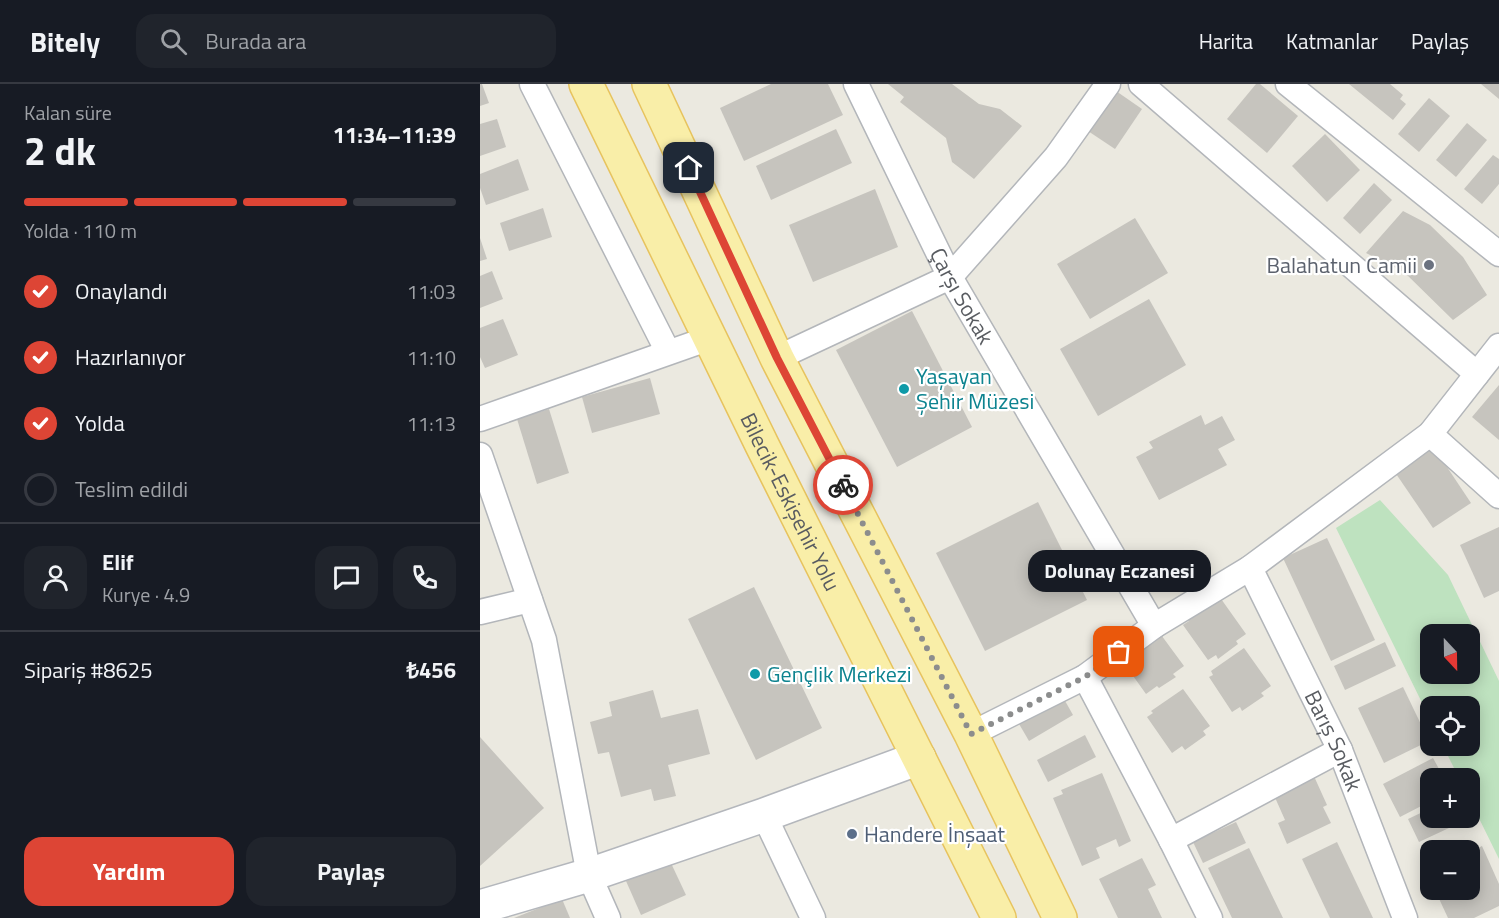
<!DOCTYPE html>
<html lang="tr">
<meta charset="utf-8">
<style>
:root{--surface:#171b24;--page:#20242c;--text:#f1f3f6;--muted:#9ea1a6;--line:#363941;--accent:#dd4535}
body{margin:0;font-family:"Titillium Web",sans-serif;background:var(--page);color:var(--text);height:100vh;display:flex;flex-direction:column;font-size:22px;white-space:nowrap}
*{box-sizing:border-box;margin:0}
p{font-size:20px;color:var(--muted)}
.icon{flex:none;width:33px;height:33px;fill:none;stroke:currentColor;stroke-width:2;stroke-linecap:round;stroke-linejoin:round}
.map{position:relative;flex:1;overflow:hidden}
.panel{display:flex;flex-direction:column;background:var(--surface);width:480px}
.panel>*{flex:none}
.needle{width:39px;rotate:158deg}
.fabs{position:absolute;left:940px;top:540px;display:grid;gap:12px}
.fabs a{display:grid;place-items:center;width:60px;height:60px;border-radius:12px;background:var(--surface);box-shadow:0 3px 15px #0003;font-size:30px}
.pin{position:absolute;display:grid;place-items:center;width:51px;height:51px;color:#fff;margin:-26px;border-radius:12px;box-shadow:0 3px 9px #0006}
.courier{position:absolute;display:grid;place-items:center;width:60px;height:60px;margin:-30px;border:4px solid #dd4535;border-radius:50%;background:#fff;color:#222;box-shadow:0 2px 8px #0007}
.bubble{position:absolute;height:42px;border-radius:18px;background:var(--surface);box-shadow:0 3px 15px #0003;font-size:20px;font-weight:700;line-height:42px;text-align:center}
.head em{font-style:normal;font-weight:700}
.head div{display:flex;flex-direction:column-reverse}
.head{display:flex;align-items:center;justify-content:space-between;height:102px;padding:0 24px}
h1{font-size:39px;font-weight:700;line-height:45px}
.bar{display:grid;grid-template-columns:repeat(4,1fr);gap:9px 6px;align-content:center;height:72px;padding:0 24px}
.bar i{height:8px;border-radius:4px;background:var(--line)}
.bar .active{background:var(--accent)}
.bar p{grid-column:span 4}
.line{display:flex;align-items:center;gap:15px;padding:0 24px;border-top:2px solid var(--line)}
.line div{flex:1}
.round{display:grid;place-items:center;flex:none;width:63px;height:63px;border-radius:18px;background:var(--page)}
ol{padding:0 24px;list-style:none}
li{display:flex;align-items:center;gap:18px;height:66px}
li p{margin-inline-start:auto}
li .icon{padding:6px;border-radius:50%;background:var(--accent);color:#fff;stroke-width:4}
li:last-child{color:var(--muted)}
li i{width:33px;height:33px;border:3px solid var(--line);border-radius:50%}
.cta{display:flex;gap:12px;margin-top:auto;padding:12px 24px}
.cta a{flex:1;height:69px;border-radius:18px;background:var(--accent);color:#fff;font-size:24px;font-weight:700;line-height:69px;text-align:center}
.cta a+a{background:var(--page);color:var(--text)}
header{display:flex;align-items:center;gap:36px;box-sizing:border-box;height:84px;padding:0 30px;background:var(--surface);border-bottom:2px solid var(--line)}
header strong{font-size:28px}
nav{display:flex;gap:33px;margin-inline-start:auto;font-size:21px}
.search{width:420px;height:54px;background:var(--page);display:flex;align-items:center;gap:15px;box-sizing:border-box;padding:0 21px;border-radius:18px;color:var(--muted);font-size:22px}
main{display:flex;flex:1;min-height:0}
.map>svg:first-child{display:block}
.green{fill:#bee2bf;fill-rule:evenodd}
.building{fill:#c6c4be}
.lines{fill:none;stroke-linecap:round;stroke-linejoin:round}
.street-casing{stroke:#b3b6ba;stroke-width:27}
.secondary-casing{stroke:#b4b7bc;stroke-width:36}
.primary-casing{stroke:#e7c35e;stroke-width:36}
.street{stroke:#fff;stroke-width:24}
.secondary{stroke:#fff;stroke-width:33}
.primary{stroke:#f9eea8;stroke-width:33}
.done{stroke:#8c8d8d;stroke-width:6;stroke-dasharray:0 10.8}
.route{stroke:#dd4535;stroke-width:8}
.worship-dot{fill:#6b7280;stroke:#fff;stroke-width:2}
.culture-dot{fill:#0f9aa8;stroke:#fff;stroke-width:2}
.service-dot{fill:#5c6f8a;stroke:#fff;stroke-width:2}
.labels{text-anchor:middle;stroke-width:4.5;stroke-linejoin:round;paint-order:stroke}
.worship-label{font-size:22px;fill:#5b616d;stroke:#fff;text-anchor:end}
.street-label{font-size:22px;fill:#595c61;stroke:#fff}
.culture-label{font-size:22px;fill:#0d838f;stroke:#fff;text-anchor:start}
.service-label{font-size:22px;fill:#4e5e75;stroke:#fff;text-anchor:start}
</style>
<header>
<strong>Bitely</strong>
<div class="search"><svg class="icon" aria-label="search" viewBox="0 0 24 24"><circle cx="10" cy="10" r="6"/><path d="M15 15l6 6"/></svg>Burada ara</div>
<nav><a>Harita</a><a>Katmanlar</a><a>Paylaş</a></nav>
</header>
<main>
<section class="panel">
<div class="head"><div><h1>2 dk</h1><p>Kalan süre</p></div><em>11:34–11:39</em></div>
<div class="bar"><i class="active"></i><i class="active"></i><i class="active"></i><i></i><p>Yolda · 110 m</p></div>
<ol>
<li><svg class="icon" aria-label="check" viewBox="0 0 24 24"><path d="M5 12l5 5 9-10"/></svg>Onaylandı<p>11:03</p></li>
<li><svg class="icon" aria-label="check" viewBox="0 0 24 24"><path d="M5 12l5 5 9-10"/></svg>Hazırlanıyor<p>11:10</p></li>
<li><svg class="icon" aria-label="check" viewBox="0 0 24 24"><path d="M5 12l5 5 9-10"/></svg>Yolda<p>11:13</p></li>
<li><i></i>Teslim edildi</li>
</ol>
<div class="line" style="height:108px"><a class="round"><svg class="icon" aria-label="person" viewBox="0 0 24 24"><circle cx="12" cy="8" r="4"/><path d="M4 21q1-7 8-7t8 7"/></svg></a><div><b>Elif</b><p>Kurye · 4.9</p></div><a class="round"><svg class="icon" aria-label="chat" viewBox="0 0 24 24"><path d="M4 5h16v11H9l-5 4z"/></svg></a><a class="round"><svg class="icon" aria-label="phone" viewBox="0 0 24 24"><path d="M5 4h4l2 5-3 2q2 4 5 5l2-3 5 2v4C11 20 4 13 5 4z"/></svg></a></div>
<div class="line" style="height:78px"><div>Sipariş #8625</div><b>₺456</b></div>
<div class="cta"><a>Yardım</a><a>Paylaş</a></div>
</section>
<div class="map">
<svg width="1019" height="834" viewBox="0 0 1019 834">
<rect width="100%" height="100%" fill="#ebe9e0"/>
<!-- green -->
<path class="green" d="M900 416 968 491 1019 597V775L990 716V694H979L963 662H990V622H951V637L856 444ZM951 550H990V590H951Z"/>
<!-- building -->
<g class="building">
<path d="M0 0H2L9 19 0 22Z"/>
<path d="M291 0H348L363 31 264 77 240 24Z"/>
<path d="M408 0H472L499 20 520 25 542 42 494 95 472 78 466 54 420 18 424 13Z"/>
<path d="M776 0H780L818 32 787 69 747 35Z"/>
<path d="M869 0H910L923 11 920 15 926 20 913 36Z"/>
<path d="M1001 0H1019V15Z"/>
<path d="M636 7 662 25 635 65 608 47Z"/>
<path d="M949 14 970 32 939 68 918 50Z"/>
<path d="M17 35 26 63 0 72V40Z"/>
<path d="M987 39 1007 56 976 93 956 76Z"/>
<path d="M356 45 372 79 291 116 276 82Z"/>
<path d="M845 50 880 86 847 118 812 82Z"/>
<path d="M1013 71 1019 75V100L1002 120 984 105Z"/>
<path d="M38 75 49 106 6 121 0 104V90Z"/>
<path d="M894 99 912 116 880 150 863 134Z"/>
<path d="M395 105 418 163 333 198 309 141Z"/>
<path d="M63 124 72 153 29 167 20 139Z"/>
<path d="M923 127 950 141 983 173 1007 211 973 236 924 188 886 169Z"/>
<path d="M655 134 688 189 610 235 577 180Z"/>
<path d="M0 154 7 175 0 177Z"/>
<path d="M12 187 23 215 0 224V192Z"/>
<path d="M669 215 706 281 618 332 580 265Z"/>
<path d="M432 227 492 343 417 383 356 266Z"/>
<path d="M23 235 38 271 5 284 0 273V244Z"/>
<path d="M170 294 180 330 112 349 102 313Z"/>
<path d="M1019 301V356L992 333Z"/>
<path d="M69 325 89 389 57 400 37 335Z"/>
<path d="M721 331 725 341 742 332 755 356 738 365 747 381 679 416 656 373 673 364 669 358Z"/>
<path d="M949 356 991 419 953 444 910 381Z"/>
<path d="M558 418 607 516 505 567 456 469Z"/>
<path d="M1019 443V507L1004 514 980 461Z"/>
<path d="M847 454 895 556 851 577 803 474Z"/>
<path d="M274 503 342 644 276 676 208 535Z"/>
<path d="M739 512 766 550 756 557 758 560 738 575 736 571 728 576 703 541 709 537 707 535Z"/>
<path d="M676 544 704 582 693 590 696 593 679 604 677 602 666 610 641 575Z"/>
<path d="M905 558 916 582 865 606 854 582Z"/>
<path d="M764 564 791 602 781 609 784 612 762 627 760 623 752 628 729 593 733 591 731 587Z"/>
<path d="M923 603 949 657 904 679 878 624Z"/>
<path d="M703 605 730 642 723 647 726 651 705 666 702 662 692 669 667 633 673 629 671 627Z"/>
<path d="M173 606 181 634 218 625 230 670 188 681 196 712 174 717 171 705 141 713 129 668 118 670 110 638 132 632 129 618Z"/>
<path d="M580 608 593 631 549 657 535 633Z"/>
<path d="M605 651 616 673 568 698 557 676Z"/>
<path d="M0 653 64 724 0 782Z"/>
<path d="M953 674 964 694H951V717L920 733 903 700Z"/>
<path d="M622 689 651 757 639 763 636 755 616 764 620 774 602 782 573 714 583 710 581 706Z"/>
<path d="M833 690 847 721 843 723 851 739 807 760 798 739 805 736 793 709Z"/>
<path d="M951 724V734H982L984 737 939 758 928 735Z"/>
<path d="M756 738 766 759 723 779 713 758Z"/>
<path d="M857 758 893 834H850L822 775Z"/>
<path d="M1002 762 1019 800V822L994 834H968L955 806H990V768Z"/>
<path d="M769 764 803 834H752L728 784Z"/>
<path d="M662 774 676 801 668 805 682 834H638L619 795Z"/>
<path d="M190 777 206 811 161 831 146 797Z"/>
<path d="M82 815 90 834H34Z"/>
</g>
<g class="lines">
<!-- street casing -->
<g class="street-casing">
<g id="street">
<path d="M52 0 188 268"/>
<path id="s1" d="M376 0 470 193 674 542"/>
<path d="M661 0 997 290"/>
<path d="M808 0 1019 170"/>
<path d="M297 274 470 193 576 73 628 0"/>
<path d="M0 335 230 254"/>
<path d="M950 350 1019 412"/>
<path d="M0 371 64 556 109 791 128 834"/>
<path id="s2" d="M770 484 860 666 925 834"/>
<path d="M0 528 50 516"/>
<path d="M605 593 691 756 730 834"/>
<path d="M491 650 605 593 674 542 770 484 950 350 1019 262"/>
<path d="M284 731 333 834"/>
<path d="M691 756 860 666"/>
</g>
</g>
<!-- secondary casing -->
<g class="secondary-casing">
<path id="secondary" d="M0 823 109 791 284 731 439 674"/>
</g>
<!-- primary casing -->
<g class="primary-casing">
<g id="primary">
<path id="s3" d="M106 0 282 361 519 834"/>
<path d="M169 0 297 274 491 650 580 834"/>
</g>
</g>
<!-- street -->
<use href="#street" class="street"/>
<!-- secondary -->
<use href="#secondary" class="secondary"/>
<!-- primary -->
<use href="#primary" class="primary"/>
</g>
<g class="lines">
<!-- done -->
<path class="done" d="M363 401 491 650 605 593 639 568"/>
<!-- route -->
<path class="route" d="M209 84 297 274 363 401"/>
</g>
<!-- markers -->
<circle class="worship-dot" cx="949" cy="181" r="6"/>
<g class="culture-dot">
<circle cx="424" cy="305" r="6"/>
<circle cx="275" cy="590" r="6"/>
</g>
<circle class="service-dot" cx="372" cy="750" r="6"/>
<g class="labels">
<!-- worship labels -->
<g class="worship-label">
<text x="937" y="189">Balahatun Camii</text>
</g>
<!-- street labels -->
<g class="street-label">
<text dy="8" stroke="none"><textPath href="#s1" startOffset="237">Çarşı Sokak</textPath></text>
<text dy="8" stroke="none"><textPath href="#s3" startOffset="465">Bilecik-Eskişehir Yolu</textPath></text>
<text dy="8" stroke="none"><textPath href="#s2" startOffset="192">Barış Sokak</textPath></text>
</g>
<!-- culture labels -->
<g class="culture-label">
<text x="436" y="300">Yaşayan<tspan x="436" dy="25">Şehir Müzesi</tspan></text>
<text x="287" y="598">Gençlik Merkezi</text>
</g>
<!-- service labels -->
<g class="service-label">
<text x="384" y="758">Handere İnşaat</text>
</g>
</g>
</svg>
<div class="fabs">
<a><svg class="needle" viewBox="-14 -14 28 28"><path d="M0-13l5 13h-10z" fill="#e53935"/><path d="M0 13l5-13h-10z" fill="#9ea1a6"/></svg></a>
<a><svg class="icon" aria-label="locate" viewBox="0 0 24 24"><circle cx="12" cy="12" r="6"/><path d="M12 2v4M12 18v4M2 12h4M18 12h4"/></svg></a>
<a>+</a>
<a>−</a>
</div>
<div class="pin" style="left:639px;top:568px;background:#ea580c"><svg class="icon" aria-label="bag" viewBox="0 0 24 24"><path d="M5 8h14l-1 12H6zM9 8a3 3 0 0 1 6 0"/></svg></div>
<div class="pin" style="left:209px;top:84px;background:#1f2937"><svg class="icon" aria-label="home" viewBox="0 0 24 24"><path d="M3 11l9-7 9 7M6 9v11h12V9"/></svg></div>
<div class="courier" style="left:363px;top:401px"><svg class="icon" aria-label="bike" viewBox="0 0 24 24"><circle cx="6" cy="16" r="4"/><circle cx="18" cy="16" r="4"/><path d="M6 16l4-8h5l3 8M10 8l3 8H6M13 5h3"/></svg></div>
<div class="bubble" style="left:548px;top:466px;width:183px">Dolunay Eczanesi</div>
</div>
</main>
